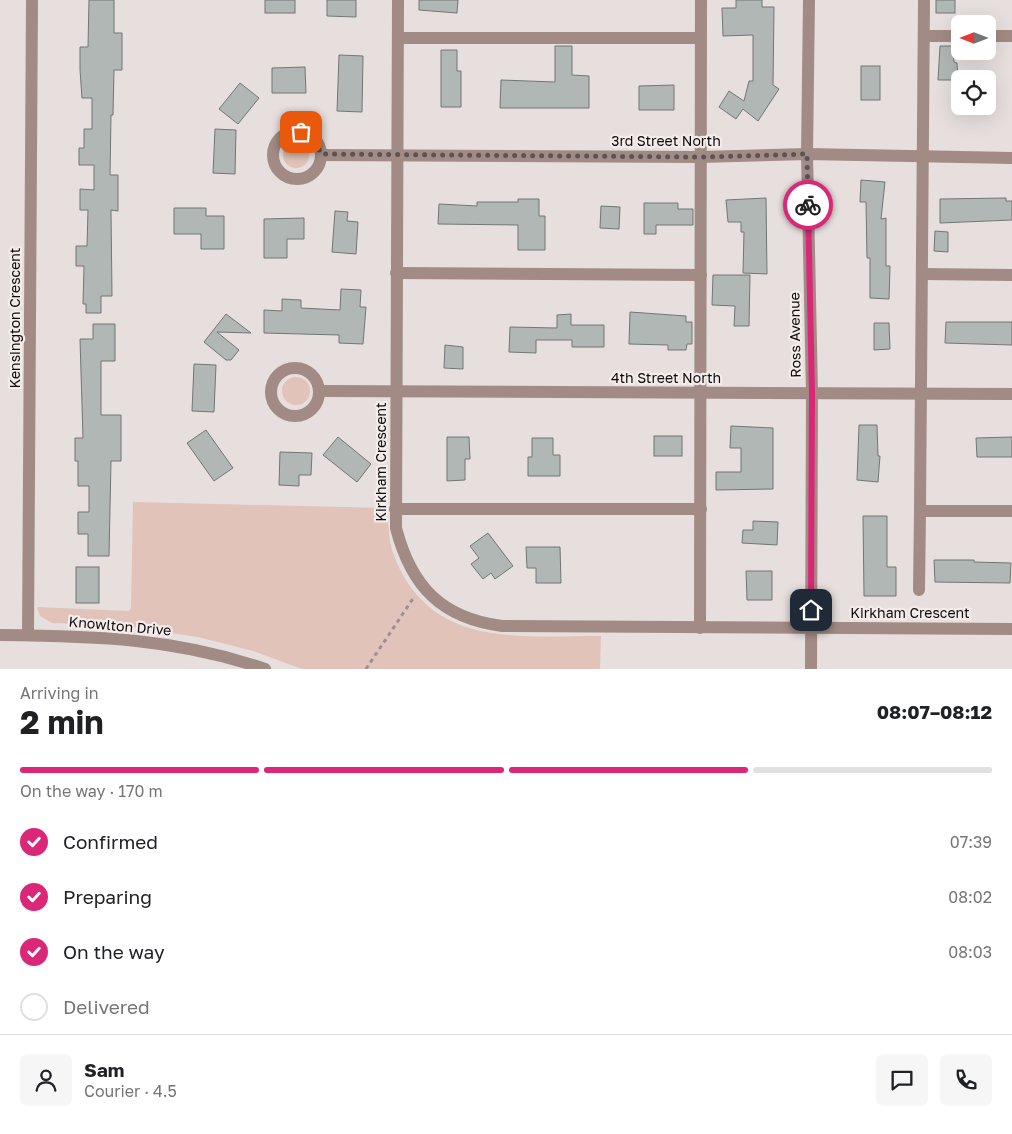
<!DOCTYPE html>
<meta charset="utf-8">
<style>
:root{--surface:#fff;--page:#f6f6f6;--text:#202124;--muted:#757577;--line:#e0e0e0;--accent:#db2777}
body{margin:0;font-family:"Golos Text",sans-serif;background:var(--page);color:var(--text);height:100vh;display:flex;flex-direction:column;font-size:19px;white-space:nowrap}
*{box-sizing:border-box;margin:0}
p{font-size:16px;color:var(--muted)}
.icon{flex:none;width:28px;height:28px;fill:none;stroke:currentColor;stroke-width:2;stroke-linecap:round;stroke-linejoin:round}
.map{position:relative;height:669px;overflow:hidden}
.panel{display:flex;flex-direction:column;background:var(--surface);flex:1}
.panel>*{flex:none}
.needle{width:32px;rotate:270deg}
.fabs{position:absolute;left:951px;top:15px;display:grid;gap:10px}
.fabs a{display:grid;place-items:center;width:45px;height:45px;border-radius:8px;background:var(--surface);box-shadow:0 5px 20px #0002;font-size:25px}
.pin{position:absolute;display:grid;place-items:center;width:42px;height:42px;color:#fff;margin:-21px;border-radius:10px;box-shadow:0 2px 8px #0006}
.courier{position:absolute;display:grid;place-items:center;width:50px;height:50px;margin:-25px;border:4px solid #db2777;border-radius:50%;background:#fff;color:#222;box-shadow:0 1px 6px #0007}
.summary em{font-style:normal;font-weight:700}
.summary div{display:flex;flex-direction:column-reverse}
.summary{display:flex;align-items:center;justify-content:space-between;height:85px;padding:0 20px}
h1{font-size:32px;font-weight:700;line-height:38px}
.bar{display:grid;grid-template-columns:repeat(4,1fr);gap:8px 5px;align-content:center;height:60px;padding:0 20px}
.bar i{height:6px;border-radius:4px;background:var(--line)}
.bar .on{background:var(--accent)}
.bar p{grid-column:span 4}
.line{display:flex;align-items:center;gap:12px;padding:0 20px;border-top:1px solid var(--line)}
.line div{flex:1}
.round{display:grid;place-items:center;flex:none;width:52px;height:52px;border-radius:8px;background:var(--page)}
ol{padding:0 20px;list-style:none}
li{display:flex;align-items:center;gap:15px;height:55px}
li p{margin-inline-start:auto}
li .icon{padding:5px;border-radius:50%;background:var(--accent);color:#fff;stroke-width:4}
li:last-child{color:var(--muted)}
li i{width:28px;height:28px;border:2px solid var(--line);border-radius:50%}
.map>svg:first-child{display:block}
.green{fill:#e1c3b9}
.building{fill:#b0b7b5;stroke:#717775}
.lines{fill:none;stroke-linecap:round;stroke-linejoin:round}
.path{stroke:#999392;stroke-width:3;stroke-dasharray:4 4;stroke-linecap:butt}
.minor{stroke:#a18b84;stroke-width:12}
.done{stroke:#595554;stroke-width:5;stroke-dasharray:0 9}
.route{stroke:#db2777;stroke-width:6}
.labels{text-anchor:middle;stroke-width:4.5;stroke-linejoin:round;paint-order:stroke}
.street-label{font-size:14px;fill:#0d0b0b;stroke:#f3ecea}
</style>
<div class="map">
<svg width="1012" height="669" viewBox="0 0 1012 669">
<rect width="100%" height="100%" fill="#e6dfdd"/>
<!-- green -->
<g class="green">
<circle cx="296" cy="155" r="13"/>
<circle cx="296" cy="391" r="14"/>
<path d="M133 502 386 508C389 523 388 538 393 553 428 649 519 636 601 636L600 669H302L253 651 198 637 118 625 52 623 40 616 37 607 129 611 131 608Z"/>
</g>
<!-- building -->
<g class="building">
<path d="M89 0H114V33H122V70H114L113 115H111L110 175H118V211L111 210 112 296H101V313H86V304H83L84 266H76V246H87L88 210H80V189L94 190V165H79V148H84V129H92V98H82L80 70V47H88Z"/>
<rect x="265" y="0" width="30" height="13"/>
<path d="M327 0H356V17L327 16Z"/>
<path d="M419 0H458L457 13 419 10Z"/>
<path d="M736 0H762V7H774L773 85 779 89 758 121 743 109 736 119 719 107 729 91 744 101 749 81H753V35L723 36 722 8H736Z"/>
<rect x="936" y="0" width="19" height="13"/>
<path d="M555 46H572V75L589 76V108H500L501 80 555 82Z"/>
<path d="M940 46H953L954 62 957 63 958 80H938Z"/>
<path d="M441 50H457V71H461V107H441Z"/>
<path d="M339 55 363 56 362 112 337 111Z"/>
<rect x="861" y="66" width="19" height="34"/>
<path d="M305 67 306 93H272V68Z"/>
<path d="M240 83 259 98 238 124 219 109Z"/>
<path d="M674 85V110H639V86Z"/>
<path d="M215 129 236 130 235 174 213 173Z"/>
<path d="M861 180 885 182 881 219 886 218V266H890L889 299 870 298V258H867L866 202H860Z"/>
<path d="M766 198 767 274 743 273 744 232H741V222H728L726 200Z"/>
<path d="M1006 198V201H1012V220L940 223V199Z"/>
<path d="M518 199H539V216H545V250H518V225L438 224 439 204 477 206V202H518Z"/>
<path d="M644 203H678V209H693V225H656V234H644Z"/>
<path d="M601 206 620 207 619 229 600 228Z"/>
<path d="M174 208H206V216H224V249H201V234H174Z"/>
<path d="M335 211 348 212 347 221 358 222 356 254 332 252Z"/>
<path d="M304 218V239H287V258H264V219Z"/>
<path d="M935 231 948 232V252L934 251Z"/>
<path d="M713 275H750L749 326H734L735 306 712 305Z"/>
<path d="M341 289 361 290 360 307H366L363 344 339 343V335L264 333V310L282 311V299L301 300V308L340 310Z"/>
<path d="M630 312 686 316V322H692V344H687L686 350H668V345L629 344Z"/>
<path d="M226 314 251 333 217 332 239 350 231 360H226L204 342Z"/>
<path d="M571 314V325H604V347H572V340H536V353L509 352 510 327 557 328V315Z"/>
<path d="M946 322H1012V345L945 343Z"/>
<path d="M874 323H889L890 349 874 350Z"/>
<path d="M93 324H115V361H101V415H121V461H111L109 556H88V534H78V512H89V486H78V461H75V438H83L80 339H93Z"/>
<path d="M445 345 463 347V369L444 368Z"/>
<path d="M194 364 216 365 214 412 192 411Z"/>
<path d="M859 425H877L878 456H880L878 482 857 480Z"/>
<path d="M731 426 773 428V489L716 490V472H741V448H730Z"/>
<path d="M206 430 233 468 214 481 187 443Z"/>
<rect x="654" y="436" width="28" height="20"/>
<path d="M338 437 371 464 357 482 323 455Z"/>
<path d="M447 437H469L470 459H465V480L447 481Z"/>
<path d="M1012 437V457H977L976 438Z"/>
<path d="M532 438H553V455H560V476H528V457H532Z"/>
<path d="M280 452 312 453 311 475H299V486L279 485Z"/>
<path d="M863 516H887V567H896V596H864Z"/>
<path d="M753 521 778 522 777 545 742 543 743 530H753Z"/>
<path d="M488 533 513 566 495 579 491 573 483 579 471 564 479 558 470 546Z"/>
<path d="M526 547H560L561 583H536V568H527Z"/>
<path d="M934 560H974V562L1011 563 1010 583 935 582Z"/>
<rect x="76" y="567" width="23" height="36"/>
<path d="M746 571H772V600H747Z"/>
</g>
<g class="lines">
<!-- path -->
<path class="path" d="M366 669 414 597"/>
<!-- minor -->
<g class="minor">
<path d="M398 0 396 528C411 586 441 618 502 626L1012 629"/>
<path d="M809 0 807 154 812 393 811 669"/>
<path d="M924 0 920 511H1012"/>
<path d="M924 36H960"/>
<path d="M988 36H1012"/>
<path d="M398 38H700"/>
<circle cx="297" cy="155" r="24"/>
<path d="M321 155 700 157 807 154 1012 158"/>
<path d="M396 273 701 275"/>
<path d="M922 274 1012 275"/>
<circle cx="295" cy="392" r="24"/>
<path d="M320 391 1012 394"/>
<path d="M395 509H701"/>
<path d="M919 590 920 511"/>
<path d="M700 628 701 0"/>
<path d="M0 635C95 636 175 638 265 669"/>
<path d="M28 635 32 0"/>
</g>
</g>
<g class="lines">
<!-- done -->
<path class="done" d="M301 132 315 140 321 154 700 157 807 154 808 205"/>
<!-- route -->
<path class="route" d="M808 205 812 393 811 610"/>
</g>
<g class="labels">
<!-- street labels -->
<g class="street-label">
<text x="666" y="146">3rd Street North</text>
<text transform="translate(15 318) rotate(-90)" y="5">Kensington Crescent</text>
<text transform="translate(795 335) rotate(-91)" y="5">Ross Avenue</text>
<text x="666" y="383">4th Street North</text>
<text transform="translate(381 462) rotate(-90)" y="5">Kirkham Crescent</text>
<text x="910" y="618">Kirkham Crescent</text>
<text transform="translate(120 626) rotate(5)" y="5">Knowlton Drive</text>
</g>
</g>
</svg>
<div class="fabs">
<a><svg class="needle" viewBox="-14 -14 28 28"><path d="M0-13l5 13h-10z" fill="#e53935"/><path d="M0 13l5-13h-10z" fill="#757577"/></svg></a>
<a><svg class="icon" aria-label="locate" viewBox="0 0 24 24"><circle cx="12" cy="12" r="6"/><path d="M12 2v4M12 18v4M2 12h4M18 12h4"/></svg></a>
</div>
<div class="pin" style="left:301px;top:132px;background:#ea580c"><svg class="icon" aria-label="bag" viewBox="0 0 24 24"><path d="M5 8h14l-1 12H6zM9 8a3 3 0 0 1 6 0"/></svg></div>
<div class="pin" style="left:811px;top:610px;background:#1f2937"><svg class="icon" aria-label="home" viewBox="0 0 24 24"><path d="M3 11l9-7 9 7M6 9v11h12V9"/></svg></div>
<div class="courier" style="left:808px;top:205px"><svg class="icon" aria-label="bike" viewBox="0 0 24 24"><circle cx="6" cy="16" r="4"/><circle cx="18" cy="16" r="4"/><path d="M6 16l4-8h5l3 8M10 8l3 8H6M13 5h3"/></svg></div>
</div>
<section class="panel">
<div class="summary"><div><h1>2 min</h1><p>Arriving in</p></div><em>08:07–08:12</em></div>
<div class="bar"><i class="on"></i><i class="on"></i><i class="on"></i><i></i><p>On the way · 170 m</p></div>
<ol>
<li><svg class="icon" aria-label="check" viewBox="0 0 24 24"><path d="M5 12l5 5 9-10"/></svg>Confirmed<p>07:39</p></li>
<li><svg class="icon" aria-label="check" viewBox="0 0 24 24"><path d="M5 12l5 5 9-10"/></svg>Preparing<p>08:02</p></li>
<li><svg class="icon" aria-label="check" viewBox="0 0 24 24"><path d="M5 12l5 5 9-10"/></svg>On the way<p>08:03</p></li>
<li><i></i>Delivered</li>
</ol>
<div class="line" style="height:90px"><a class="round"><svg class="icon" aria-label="person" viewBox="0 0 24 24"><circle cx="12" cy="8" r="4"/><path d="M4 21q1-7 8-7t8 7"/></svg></a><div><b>Sam</b><p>Courier · 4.5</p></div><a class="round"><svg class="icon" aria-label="chat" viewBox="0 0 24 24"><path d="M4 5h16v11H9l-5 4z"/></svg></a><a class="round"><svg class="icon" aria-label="phone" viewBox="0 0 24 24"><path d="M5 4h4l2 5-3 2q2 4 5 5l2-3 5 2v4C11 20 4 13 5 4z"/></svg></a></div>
</section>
